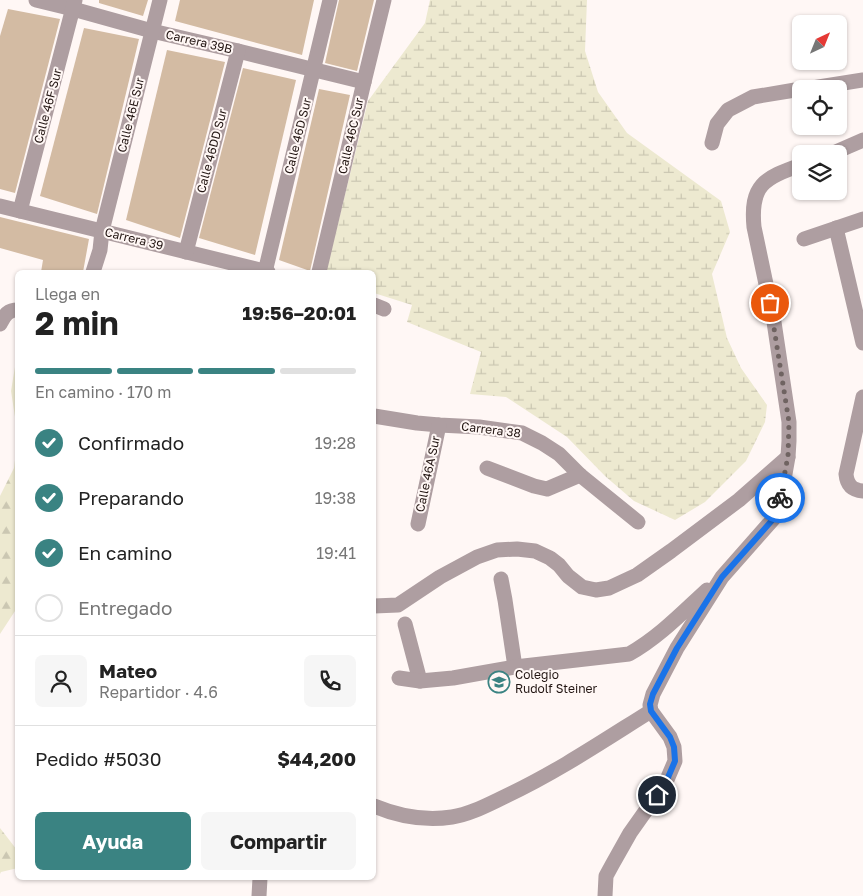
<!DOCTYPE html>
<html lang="es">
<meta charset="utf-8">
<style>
:root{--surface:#fff;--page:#f6f6f6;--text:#222;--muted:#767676;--line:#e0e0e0;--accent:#3a8382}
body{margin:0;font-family:"Golos Text",sans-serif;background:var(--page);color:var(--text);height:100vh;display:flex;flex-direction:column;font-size:19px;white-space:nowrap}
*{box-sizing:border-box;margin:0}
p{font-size:16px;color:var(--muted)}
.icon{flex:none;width:28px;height:28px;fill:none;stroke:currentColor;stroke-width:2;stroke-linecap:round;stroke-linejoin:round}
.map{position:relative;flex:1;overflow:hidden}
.side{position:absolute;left:15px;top:270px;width:361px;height:610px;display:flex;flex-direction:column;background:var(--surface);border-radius:8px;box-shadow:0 1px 4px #0004}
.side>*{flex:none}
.needle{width:32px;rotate:43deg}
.controls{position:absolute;left:792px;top:15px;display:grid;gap:10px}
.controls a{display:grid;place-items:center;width:55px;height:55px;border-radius:8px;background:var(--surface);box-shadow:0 1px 4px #0004;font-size:25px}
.pin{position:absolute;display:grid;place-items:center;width:42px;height:42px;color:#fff;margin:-21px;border:2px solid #fff;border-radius:50%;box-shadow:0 1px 5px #0007}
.courier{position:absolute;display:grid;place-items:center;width:50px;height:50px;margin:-25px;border:4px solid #1a73e8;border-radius:50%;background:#fff;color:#222;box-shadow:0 1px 6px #0007}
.head em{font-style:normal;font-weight:700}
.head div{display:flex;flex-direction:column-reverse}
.head{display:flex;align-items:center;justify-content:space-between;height:85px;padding:0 20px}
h1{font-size:32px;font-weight:700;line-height:38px}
.bar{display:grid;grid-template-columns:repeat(4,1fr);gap:8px 5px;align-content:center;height:60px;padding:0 20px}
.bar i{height:6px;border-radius:4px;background:var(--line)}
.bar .active{background:var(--accent)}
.bar p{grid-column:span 4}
.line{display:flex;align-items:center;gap:12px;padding:0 20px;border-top:1px solid var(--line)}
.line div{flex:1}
.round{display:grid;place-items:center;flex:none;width:52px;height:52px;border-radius:8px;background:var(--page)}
ol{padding:0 20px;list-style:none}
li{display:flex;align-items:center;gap:15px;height:55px}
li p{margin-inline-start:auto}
li .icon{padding:5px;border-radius:50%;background:var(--accent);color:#fff;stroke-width:4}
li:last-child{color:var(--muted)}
li i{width:28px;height:28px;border:2px solid var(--line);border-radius:50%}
.cta{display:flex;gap:10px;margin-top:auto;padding:10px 20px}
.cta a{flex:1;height:58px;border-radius:8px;background:var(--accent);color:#fff;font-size:20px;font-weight:700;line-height:58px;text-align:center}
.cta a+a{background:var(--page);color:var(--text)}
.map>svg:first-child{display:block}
.forest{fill:url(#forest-firs)}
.wetland{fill:url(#wetland-marsh)}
.building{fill:#d3bba3}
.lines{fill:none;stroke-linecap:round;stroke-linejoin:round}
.minor{stroke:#ae9ea1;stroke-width:15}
.done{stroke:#6f6361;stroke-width:5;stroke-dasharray:0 9}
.route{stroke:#1a73e8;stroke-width:6}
.labels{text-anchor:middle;stroke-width:4;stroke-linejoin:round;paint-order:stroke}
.street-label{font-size:12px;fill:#211411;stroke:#fff7f5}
.poi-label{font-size:12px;fill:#211411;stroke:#fff7f5;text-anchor:start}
</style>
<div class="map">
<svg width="863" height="896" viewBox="0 0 863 896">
<defs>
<pattern id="forest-firs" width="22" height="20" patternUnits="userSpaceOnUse" patternTransform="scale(1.25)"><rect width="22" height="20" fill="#ede9d0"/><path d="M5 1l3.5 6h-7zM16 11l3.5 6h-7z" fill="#cbc7b2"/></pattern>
<pattern id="wetland-marsh" width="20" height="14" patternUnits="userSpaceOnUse" patternTransform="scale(1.25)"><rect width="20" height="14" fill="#ede9d0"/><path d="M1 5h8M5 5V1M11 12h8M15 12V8" fill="none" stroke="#cbc7b2"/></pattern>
</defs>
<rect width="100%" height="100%" fill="#fff7f5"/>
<!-- forest -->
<g class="forest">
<path d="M17 355V430L11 391Z"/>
<path d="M17 444V608L0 634V496L14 468Z"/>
<path d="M0 828 17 850 18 868 1 872 0 874Z"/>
</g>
<!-- wetland -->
<path class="wetland" d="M430 0H587L585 51 598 92 627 133 721 201 730 232 712 274 727 338 741 368 767 405 765 422 746 461 705 502 675 520 634 501 605 476 567 437 506 397 470 394 481 352 407 322 412 305 374 293V272H326L368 101 425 23Z"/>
<!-- building -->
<g class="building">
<path d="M99 0H148L143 16 99 3Z"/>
<path d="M180 0H314L302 55 175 21Z"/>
<path d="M339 0H374L357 71 325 63Z"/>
<path d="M8 9 60 19 15 193 0 189V36Z"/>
<path d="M84 28 139 39 97 214 40 196Z"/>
<path d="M167 50 225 62 180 238 126 220Z"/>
<path d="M243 68 296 80 255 255 199 238Z"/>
<path d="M319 89 350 95 310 271 279 260Z"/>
<path d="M0 217 89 239 83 272H41L43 260 0 248Z"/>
</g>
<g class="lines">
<!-- minor -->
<g class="minor">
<path d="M36 0 73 9 152 31 238 51 364 82"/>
<path d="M806 89 863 80"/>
<path d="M712 143 717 124 728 110 753 97 801 89"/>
<path d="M831 154 863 140"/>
<path d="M0 206 268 272"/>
<path d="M20 211 75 0"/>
<path d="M836 228 863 343"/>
<path d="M804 239 863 219"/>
<path d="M186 252 238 51"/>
<path d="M93 272 100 250 102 231 160 0"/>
<path d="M265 272 330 0"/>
<path d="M319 272 364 82 384 0"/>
<path d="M374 305 384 309"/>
<path d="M0 324C5 315 7 310 18 310"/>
<path d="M863 397 846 474C847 485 852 490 863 491"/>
<path d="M374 416 417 423 439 425 479 427 522 433 542 443 559 454 580 475 638 522"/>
<path d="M487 468 534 486 547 489 580 475"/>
<path d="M418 524 439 425"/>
<path d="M501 579 505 600 515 667"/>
<path d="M374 606 398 605 440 577 477 557 497 550 517 549 535 551 550 558 559 565 568 576 582 587 596 590 609 588 637 575 671 551 739 500 788 457"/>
<path d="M405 624 420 681"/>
<path d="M399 678 420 681 453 678 515 667 629 654C658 638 683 612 707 590"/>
<path d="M374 806C398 816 426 821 452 817 471 814 489 804 506 796 557 772 603 741 651 711"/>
<path d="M259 896 260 878"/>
<path d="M605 896 606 876 612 865 630 833 666 782 675 761 674 747 670 737 651 711 650 705 653 694 677 648 722 577 775 517 782 491 788 457 789 441V422L774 322 754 227C750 185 764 178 801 165"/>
</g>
</g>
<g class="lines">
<!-- done -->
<path class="done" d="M770 303 789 422 788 456 780 498"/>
<!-- route -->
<path class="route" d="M657 795 666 782 675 761 674 747 670 737 651 711 650 704 653 694 677 648 722 577 775 517 780 498"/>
</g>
<!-- icons -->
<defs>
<g id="school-ring" transform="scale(1.125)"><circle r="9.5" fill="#fff7f5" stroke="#3a8382" stroke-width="1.5"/><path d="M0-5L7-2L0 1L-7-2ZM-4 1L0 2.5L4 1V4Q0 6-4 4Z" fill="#3a8382"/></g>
</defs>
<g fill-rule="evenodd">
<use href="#school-ring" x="499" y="682"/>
</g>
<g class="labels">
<!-- street labels -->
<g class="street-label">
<text transform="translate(199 42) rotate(13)" y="4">Carrera 39B</text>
<text transform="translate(48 106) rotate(-75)" y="4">Calle 46F Sur</text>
<text transform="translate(131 115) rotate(-76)" y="4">Calle 46E Sur</text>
<text transform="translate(298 136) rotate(-76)" y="4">Calle 46D Sur</text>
<text transform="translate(351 136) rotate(-77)" y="4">Calle 46C Sur</text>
<text transform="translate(212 151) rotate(-75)" y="4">Calle 46DD Sur</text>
<text transform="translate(134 239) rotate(14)" y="4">Carrera 39</text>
<text transform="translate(491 430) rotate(7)" y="4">Carrera 38</text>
<text transform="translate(428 474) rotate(-78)" y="4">Calle 46A Sur</text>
</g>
<!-- poi labels -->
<g class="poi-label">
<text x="515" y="679">Colegio<tspan x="515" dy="14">Rudolf Steiner</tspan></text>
</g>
</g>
</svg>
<div class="controls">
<a><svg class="needle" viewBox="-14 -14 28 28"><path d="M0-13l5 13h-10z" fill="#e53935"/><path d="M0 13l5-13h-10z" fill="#767676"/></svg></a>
<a><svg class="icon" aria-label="locate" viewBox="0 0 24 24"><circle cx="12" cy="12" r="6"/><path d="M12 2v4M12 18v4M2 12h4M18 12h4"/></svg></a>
<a><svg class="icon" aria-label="layers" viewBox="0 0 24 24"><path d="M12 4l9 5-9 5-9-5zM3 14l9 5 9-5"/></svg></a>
</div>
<div class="pin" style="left:770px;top:303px;background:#ea580c"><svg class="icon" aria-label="bag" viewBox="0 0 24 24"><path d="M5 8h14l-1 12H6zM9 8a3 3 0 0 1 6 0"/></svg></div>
<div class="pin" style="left:657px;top:795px;background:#1f2937"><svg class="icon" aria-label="home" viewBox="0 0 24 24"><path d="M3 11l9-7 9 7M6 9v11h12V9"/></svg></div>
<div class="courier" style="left:780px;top:498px"><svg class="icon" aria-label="bike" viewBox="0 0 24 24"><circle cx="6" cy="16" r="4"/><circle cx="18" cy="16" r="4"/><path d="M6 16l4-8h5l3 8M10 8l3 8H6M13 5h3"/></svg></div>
<section class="side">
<div class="head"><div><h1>2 min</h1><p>Llega en</p></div><em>19:56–20:01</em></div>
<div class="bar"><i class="active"></i><i class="active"></i><i class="active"></i><i></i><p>En camino · 170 m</p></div>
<ol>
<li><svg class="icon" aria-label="check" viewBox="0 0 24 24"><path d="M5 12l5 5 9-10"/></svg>Confirmado<p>19:28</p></li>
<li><svg class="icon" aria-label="check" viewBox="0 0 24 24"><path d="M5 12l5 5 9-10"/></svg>Preparando<p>19:38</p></li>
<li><svg class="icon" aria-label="check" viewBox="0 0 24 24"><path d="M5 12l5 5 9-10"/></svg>En camino<p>19:41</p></li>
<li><i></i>Entregado</li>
</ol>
<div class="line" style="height:90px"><a class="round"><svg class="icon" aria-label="person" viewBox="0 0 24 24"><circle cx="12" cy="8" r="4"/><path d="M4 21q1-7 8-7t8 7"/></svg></a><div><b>Mateo</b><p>Repartidor · 4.6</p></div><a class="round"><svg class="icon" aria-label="phone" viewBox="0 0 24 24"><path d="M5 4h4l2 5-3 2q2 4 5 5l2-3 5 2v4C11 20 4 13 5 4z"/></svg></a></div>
<div class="line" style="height:65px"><div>Pedido #5030</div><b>$44,200</b></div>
<div class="cta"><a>Ayuda</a><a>Compartir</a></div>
</section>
</div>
